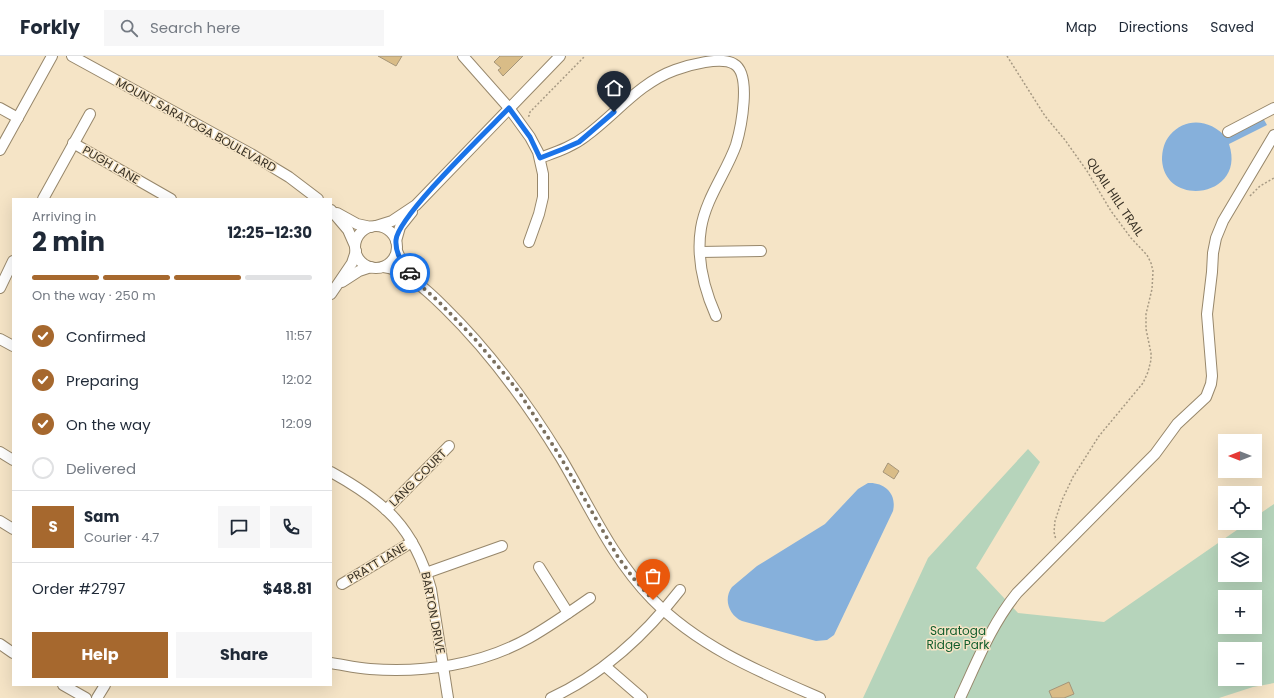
<!DOCTYPE html>
<meta charset="utf-8">
<style>
:root{--surface:#fff;--page:#f6f6f7;--text:#1f2937;--muted:#747a83;--line:#e0e1e3;--accent:#a6682e}
body{margin:0;font-family:Poppins,sans-serif;background:var(--page);color:var(--text);height:100vh;display:flex;flex-direction:column;font-size:15px;white-space:nowrap}
*{box-sizing:border-box;margin:0}
p{font-size:13px;color:var(--muted)}
.icon{flex:none;width:22px;height:22px;fill:none;stroke:currentColor;stroke-width:2;stroke-linecap:round;stroke-linejoin:round}
.map{position:relative;flex:1;overflow:hidden}
.panel{position:absolute;left:12px;top:142px;width:320px;height:488px;display:flex;flex-direction:column;background:var(--surface);border-radius:0px;box-shadow:0 4px 16px #0002}
.panel>*{flex:none}
.needle{width:26px;rotate:270deg}
.buttons{position:absolute;left:1218px;top:378px;display:grid;gap:8px}
.buttons a{display:grid;place-items:center;width:44px;height:44px;border-radius:0px;background:var(--surface);box-shadow:0 4px 16px #0002;font-size:20px}
.pin{position:absolute;display:grid;place-items:center;width:34px;height:34px;color:#fff;margin:-41px -17px;border-radius:50% 50% 50% 0;rotate:-45deg;box-shadow:0 0 4px #0007}
.pin .icon{rotate:45deg}
.courier{position:absolute;display:grid;place-items:center;width:40px;height:40px;margin:-20px;border:3px solid #1a73e8;border-radius:50%;background:#fff;color:#222;box-shadow:0 1px 5px #0007}
.summary em{font-style:normal;font-weight:700}
.summary div{display:flex;flex-direction:column-reverse}
.summary{display:flex;align-items:center;justify-content:space-between;height:68px;padding:0 20px}
h1{font-size:26px;font-weight:700;line-height:30px}
.bar{display:grid;grid-template-columns:repeat(4,1fr);gap:6px 4px;align-content:center;height:48px;padding:0 20px}
.bar i{height:5px;border-radius:3px;background:var(--line)}
.bar .active{background:var(--accent)}
.bar p{grid-column:span 4}
.line{display:flex;align-items:center;gap:10px;padding:0 20px;border-top:1px solid var(--line)}
.line div{flex:1}
.round{display:grid;place-items:center;flex:none;width:42px;height:42px;border-radius:0px;background:var(--page)}
ol{padding:0 20px;list-style:none}
li{display:flex;align-items:center;gap:12px;height:44px}
li p{margin-inline-start:auto}
li .icon{padding:4px;border-radius:50%;background:var(--accent);color:#fff;stroke-width:4}
li:last-child{color:var(--muted)}
li i{width:22px;height:22px;border:2px solid var(--line);border-radius:50%}
.button{display:flex;gap:8px;margin-top:auto;padding:8px 20px}
.button a{flex:1;height:46px;border-radius:0px;background:var(--accent);color:#fff;font-size:16px;font-weight:700;line-height:46px;text-align:center}
.button a+a{background:var(--page);color:var(--text)}
header{display:flex;align-items:center;gap:24px;box-sizing:border-box;height:56px;padding:0 20px;background:var(--surface);border-bottom:1px solid var(--line)}
header strong{font-size:19px}
nav{display:flex;gap:22px;margin-inline-start:auto;font-size:14px}
.search{width:280px;height:36px;background:var(--page);display:flex;align-items:center;gap:10px;box-sizing:border-box;padding:0 14px;border-radius:0px;color:var(--muted);font-size:15px}
.map>svg:first-child{display:block}
.green{fill:#b6d4bb;fill-rule:evenodd}
.water{fill:#86b0db}
.building{fill:#d9bc87;stroke:#a59579}
.lines{fill:none;stroke-linecap:round;stroke-linejoin:round}
.minor-casing{stroke:#97876b;stroke-width:12}
.path{stroke:#a79a84;stroke-width:1.5;stroke-dasharray:2 2;stroke-linecap:butt}
.minor{stroke:#fff;stroke-width:10}
.done{stroke:#7b705e;stroke-width:4;stroke-dasharray:0 7.2}
.route{stroke:#1a73e8;stroke-width:5}
.labels{text-anchor:middle;stroke-width:3;stroke-linejoin:round;paint-order:stroke}
.street-label{font-size:12px;fill:#393226;stroke:#f5e4c6}
.park-label{font-size:12px;fill:#125e2d;stroke:#f5e4c6}
</style>
<header>
<strong>Forkly</strong>
<div class="search"><svg class="icon" aria-label="search" viewBox="0 0 24 24"><circle cx="10" cy="10" r="6"/><path d="M15 15l6 6"/></svg>Search here</div>
<nav><a>Map</a><a>Directions</a><a>Saved</a></nav>
</header>
<div class="map">
<svg width="1274" height="642" viewBox="0 0 1274 642">
<rect width="100%" height="100%" fill="#f5e4c6"/>
<!-- green -->
<path class="green" d="M1028 393 1040 406 976 512 1018 557 1104 566 1247 467H1255V461L1274 448V627L1253 631 1219 642H863L928 502ZM1225 489H1255V519H1225ZM1225 541H1255V571H1225ZM1225 593H1255V623H1225Z"/>
<!-- water -->
<g class="water">
<path d="M1263 62 1267 69 1229 88C1247 141 1165 153 1162 104 1162 95 1164 86 1170 79 1186 60 1211 64 1226 81Z"/>
<path d="M868 427C885 426 897 438 893 455L834 579 827 584 816 585 742 565C729 559 723 543 732 531L757 510 825 468 858 433Z"/>
</g>
<!-- building -->
<g class="building">
<path d="M378 0H402L396 10Z"/>
<path d="M500 0H523L503 20 498 14 501 12 494 6Z"/>
<path d="M888 407 899 415 894 423 883 416Z"/>
<path d="M1069 626 1074 638 1064 642H1052L1049 635Z"/>
</g>
<g class="lines">
<!-- minor casing -->
<g class="minor-casing">
<g id="minor">
<path d="M72 0 251 98 289 121 318 143"/>
<path d="M463 0 509 52 530 81 538 96 543 118V141L539 158 529 186"/>
<path d="M0 52 18 62"/>
<path d="M1228 76 1274 52"/>
<path d="M73 87 171 143"/>
<path d="M0 94 52 0"/>
<path d="M540 102C556 96 572 91 586 80 616 58 639 27 675 14 689 9 721 0 734 8 752 18 741 72 736 89 726 117 706 142 701 172 696 203 704 233 716 260"/>
<path d="M43 143 90 58"/>
<path d="M331 154 348 174 355 190"/>
<path d="M337 157 357 168 371 171"/>
<path d="M376 170 392 165 416 149 560 0"/>
<circle cx="376" cy="191" r="21"/>
<path d="M396 185 400 171 412 156"/>
<path d="M397 195 402 206 415 223"/>
<path d="M700 196 761 195"/>
<path d="M383 211C405 213 430 237 445 252 491 297 528 348 561 402 590 451 612 502 652 543 699 591 760 616 820 642"/>
<path d="M342 226 359 215 371 211"/>
<path d="M0 232 13 205"/>
<path d="M331 238 352 207 356 195"/>
<path d="M0 283 13 290"/>
<path d="M0 396 13 404"/>
<path d="M331 416C385 446 414 471 431 533L448 642"/>
<path d="M386 454 449 390"/>
<path d="M0 465 13 473"/>
<path d="M539 511 568 557"/>
<path d="M426 517 502 490"/>
<path d="M342 528 412 486"/>
<path d="M0 588 13 597"/>
<path d="M331 607C344 609 357 612 370 613 424 617 481 609 529 582 550 570 570 556 590 542"/>
<path d="M605 610 642 642"/>
<path d="M63 629 86 642"/>
<path d="M97 642 105 629"/>
<path d="M551 642C603 618 645 579 680 534"/>
<path d="M960 642C977 606 991 569 1017 537L1140 413 1155 398 1177 368 1206 341 1211 328 1212 320 1207 258 1212 216 1213 197 1216 182 1223 165 1274 79"/>
</g>
</g>
<!-- path -->
<g class="path">
<path d="M1007 0 1045 60 1065 84 1087 115 1111 155 1131 182 1147 199 1151 207 1153 215 1152 233 1146 258V273L1151 297V304L1148 316 1143 327 1099 380 1073 421 1062 444 1055 465 1054 476 1056 484"/>
<path d="M528 60H529L530 56 585 0"/>
<path d="M1250 140 1260 130 1274 122"/>
</g>
<!-- minor -->
<use href="#minor" class="minor"/>
</g>
<g class="lines">
<!-- done -->
<path class="done" d="M410 217 420 229 438 245 475 283 507 321 521 339 561 402 618 501 634 523 653 544"/>
<!-- route -->
<path class="route" d="M410 217C402 207 395 197 396 184 398 160 488 74 509 52L530 81 540 102 563 93 579 86 614 56"/>
</g>
<g class="labels">
<!-- street labels -->
<g class="street-label">
<text transform="translate(196 69) rotate(29)" y="4">MOUNT SARATOGA BOULEVARD</text>
<text transform="translate(111 109) rotate(30)" y="4">PUGH LANE</text>
<text transform="translate(1115 141) rotate(56)" y="4">QUAIL HILL TRAIL</text>
<text transform="translate(418 422) rotate(-45)" y="4">LANG COURT</text>
<text transform="translate(377 507) rotate(-31)" y="4">PRATT LANE</text>
<text transform="translate(433 557) rotate(79)" y="4">BARTON DRIVE</text>
</g>
<!-- park labels -->
<g class="park-label">
<text x="958" y="579">Saratoga<tspan x="958" dy="14">Ridge Park</tspan></text>
</g>
</g>
</svg>
<div class="buttons">
<a><svg class="needle" viewBox="-14 -14 28 28"><path d="M0-13l5 13h-10z" fill="#e53935"/><path d="M0 13l5-13h-10z" fill="#747a83"/></svg></a>
<a><svg class="icon" aria-label="locate" viewBox="0 0 24 24"><circle cx="12" cy="12" r="6"/><path d="M12 2v4M12 18v4M2 12h4M18 12h4"/></svg></a>
<a><svg class="icon" aria-label="layers" viewBox="0 0 24 24"><path d="M12 4l9 5-9 5-9-5zM3 14l9 5 9-5"/></svg></a>
<a>+</a>
<a>−</a>
</div>
<div class="pin" style="left:653px;top:544px;background:#ea580c"><svg class="icon" aria-label="bag" viewBox="0 0 24 24"><path d="M5 8h14l-1 12H6zM9 8a3 3 0 0 1 6 0"/></svg></div>
<div class="pin" style="left:614px;top:56px;background:#1f2937"><svg class="icon" aria-label="home" viewBox="0 0 24 24"><path d="M3 11l9-7 9 7M6 9v11h12V9"/></svg></div>
<div class="courier" style="left:410px;top:217px"><svg class="icon" aria-label="car" viewBox="0 0 24 24"><path d="M5 17H2v-5l4-1 3-4h7l3 4 3 1v5h-3M9 17h6M6 11h13"/><circle cx="7" cy="17" r="2"/><circle cx="17" cy="17" r="2"/></svg></div>
<section class="panel">
<div class="summary"><div><h1>2 min</h1><p>Arriving in</p></div><em>12:25–12:30</em></div>
<div class="bar"><i class="active"></i><i class="active"></i><i class="active"></i><i></i><p>On the way · 250 m</p></div>
<ol>
<li><svg class="icon" aria-label="check" viewBox="0 0 24 24"><path d="M5 12l5 5 9-10"/></svg>Confirmed<p>11:57</p></li>
<li><svg class="icon" aria-label="check" viewBox="0 0 24 24"><path d="M5 12l5 5 9-10"/></svg>Preparing<p>12:02</p></li>
<li><svg class="icon" aria-label="check" viewBox="0 0 24 24"><path d="M5 12l5 5 9-10"/></svg>On the way<p>12:09</p></li>
<li><i></i>Delivered</li>
</ol>
<div class="line" style="height:72px"><b class="round" style="background:var(--accent);color:#fff">S</b><div><b>Sam</b><p>Courier · 4.7</p></div><a class="round"><svg class="icon" aria-label="chat" viewBox="0 0 24 24"><path d="M4 5h16v11H9l-5 4z"/></svg></a><a class="round"><svg class="icon" aria-label="phone" viewBox="0 0 24 24"><path d="M5 4h4l2 5-3 2q2 4 5 5l2-3 5 2v4C11 20 4 13 5 4z"/></svg></a></div>
<div class="line" style="height:52px"><div>Order #2797</div><b>$48.81</b></div>
<div class="button"><a>Help</a><a>Share</a></div>
</section>
</div>
